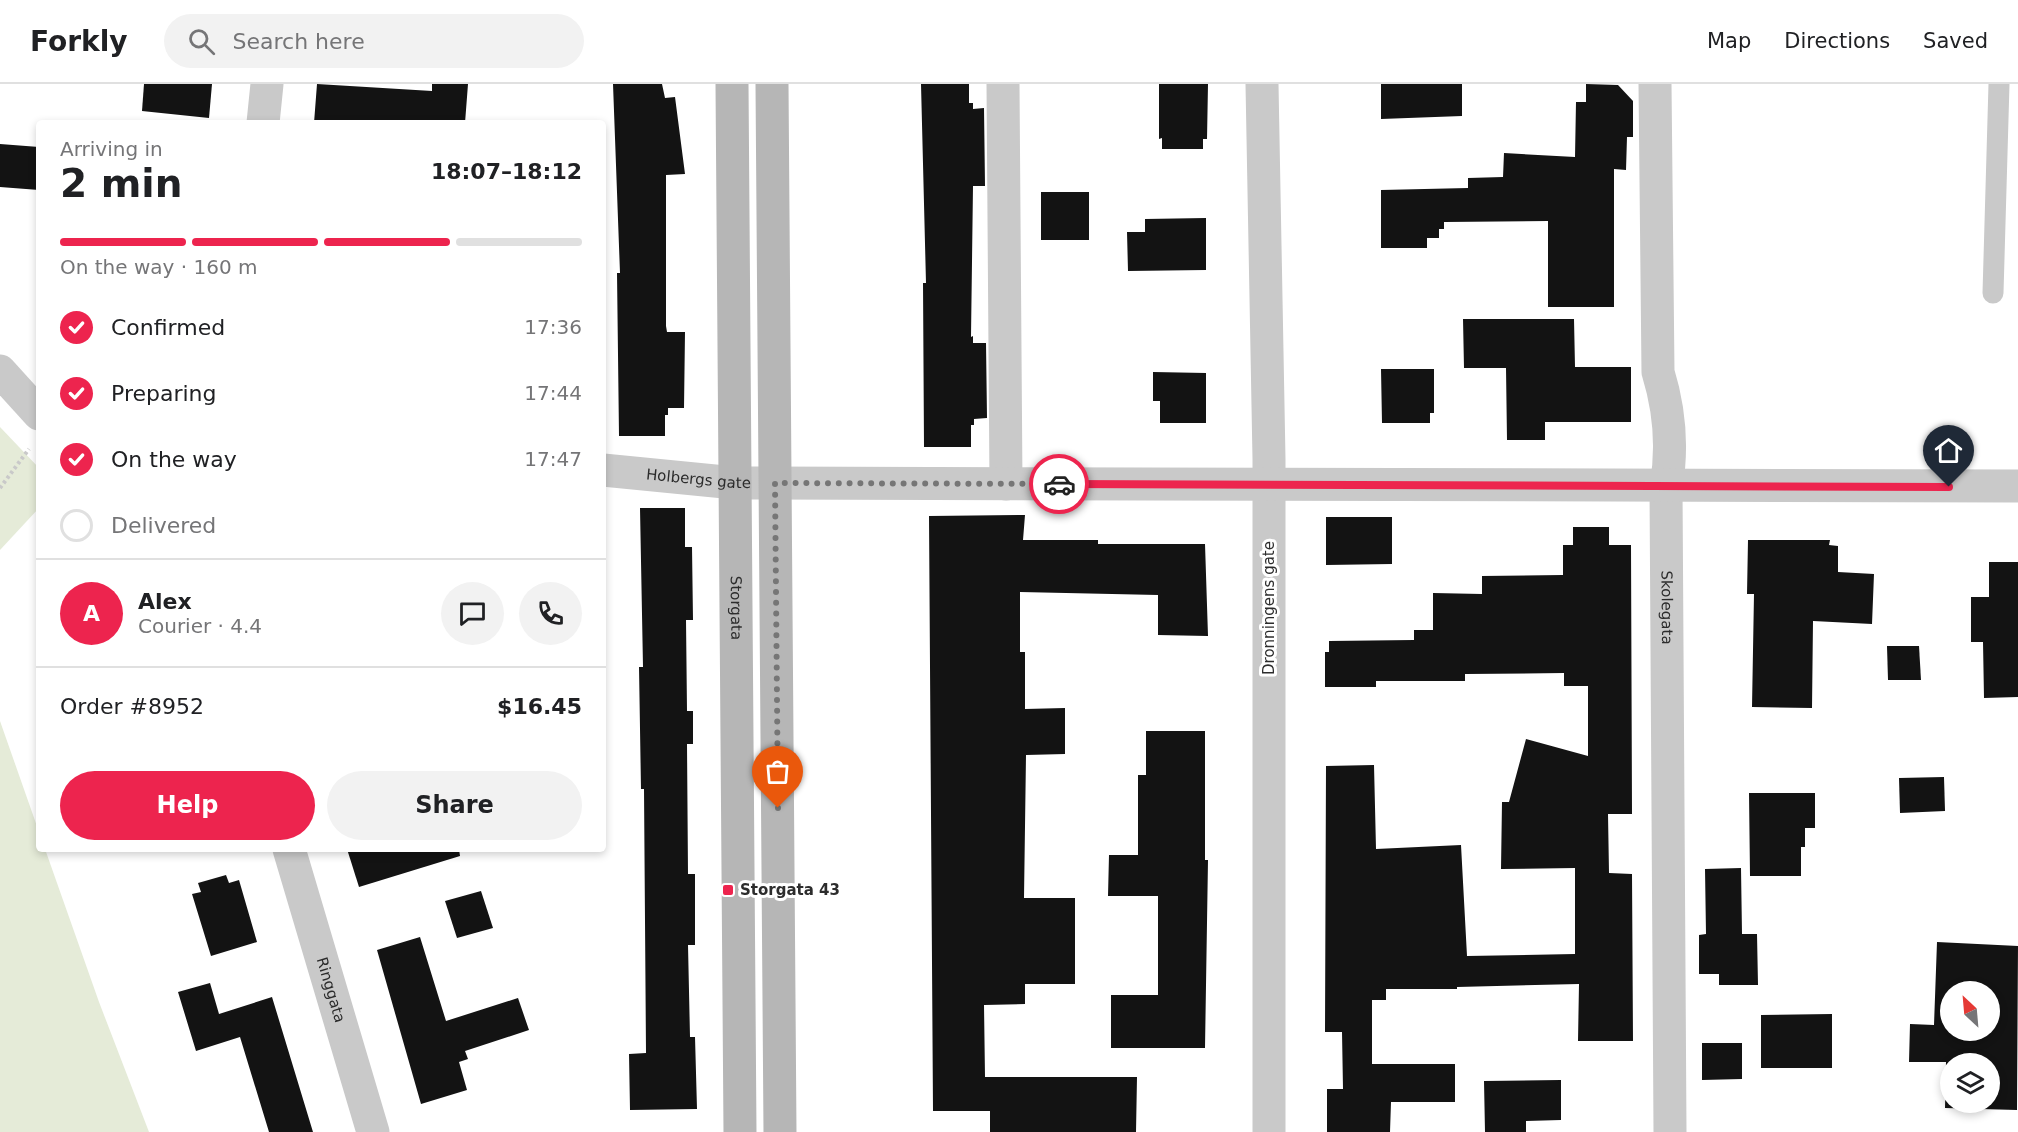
<!DOCTYPE html>
<meta charset="utf-8">
<style>
:root{--surface:#fff;--page:#f2f2f2;--text:#202124;--muted:#757577;--line:#e0e0e0;--accent:#ed244e}
body{margin:0;font-family:"DejaVu Sans",sans-serif;background:var(--page);color:var(--text);height:100vh;display:flex;flex-direction:column;font-size:22px;white-space:nowrap}
*{box-sizing:border-box;margin:0}
p{font-size:20px;color:var(--muted)}
.icon{flex:none;width:33px;height:33px;fill:none;stroke:currentColor;stroke-width:2;stroke-linecap:round;stroke-linejoin:round}
.map{position:relative;flex:1;overflow:hidden}
.side{position:absolute;left:36px;top:36px;width:570px;height:732px;display:flex;flex-direction:column;background:var(--surface);border-radius:6px;box-shadow:0 3px 9px #0003}
.side>*{flex:none}
.needle{width:39px;rotate:334deg}
.fabs{position:absolute;left:1940px;top:897px;display:grid;gap:12px}
.fabs a{display:grid;place-items:center;width:60px;height:60px;border-radius:50%;background:var(--surface);box-shadow:0 3px 9px #0003;font-size:30px}
.pin{position:absolute;display:grid;place-items:center;width:51px;height:51px;color:#fff;margin:-62px -26px;border-radius:50% 50% 50% 0;rotate:-45deg;box-shadow:0 0 6px #0007}
.pin .icon{rotate:45deg}
.courier{position:absolute;display:grid;place-items:center;width:60px;height:60px;margin:-30px;border:4px solid #ed244e;border-radius:50%;background:#fff;color:#222;box-shadow:0 2px 8px #0007}
.overview em{font-style:normal;font-weight:700}
.overview div{display:flex;flex-direction:column-reverse}
.overview{display:flex;align-items:center;justify-content:space-between;height:102px;padding:0 24px}
h1{font-size:39px;font-weight:700;line-height:45px}
.bar{display:grid;grid-template-columns:repeat(4,1fr);gap:9px 6px;align-content:center;height:72px;padding:0 24px}
.bar i{height:8px;border-radius:4px;background:var(--line)}
.bar .current{background:var(--accent)}
.bar p{grid-column:span 4}
.line{display:flex;align-items:center;gap:15px;padding:0 24px;border-top:2px solid var(--line)}
.line div{flex:1}
.round{display:grid;place-items:center;flex:none;width:63px;height:63px;border-radius:32px;background:var(--page)}
ol{padding:0 24px;list-style:none}
li{display:flex;align-items:center;gap:18px;height:66px}
li p{margin-inline-start:auto}
li .icon{padding:6px;border-radius:50%;background:var(--accent);color:#fff;stroke-width:4}
li:last-child{color:var(--muted)}
li i{width:33px;height:33px;border:3px solid var(--line);border-radius:50%}
.primary-button{display:flex;gap:12px;margin-top:auto;padding:12px 24px}
.primary-button a{flex:1;height:69px;border-radius:36px;background:var(--accent);color:#fff;font-size:24px;font-weight:700;line-height:69px;text-align:center}
.primary-button a+a{background:var(--page);color:var(--text)}
header{display:flex;align-items:center;gap:36px;box-sizing:border-box;height:84px;padding:0 30px;background:var(--surface);border-bottom:2px solid var(--line)}
header strong{font-size:28px}
nav{display:flex;gap:33px;margin-inline-start:auto;font-size:21px}
.search{width:420px;height:54px;background:var(--page);display:flex;align-items:center;gap:15px;box-sizing:border-box;padding:0 21px;border-radius:33px;color:var(--muted);font-size:22px}
.map>svg:first-child{display:block}
.green{fill:#e5ebd8}
.building{fill:#131313;fill-rule:evenodd}
.lines{fill:none;stroke-linecap:round;stroke-linejoin:round}
.path{stroke:#c9c9c9;stroke-width:4;stroke-dasharray:3 3;stroke-linecap:butt}
.lane{stroke:#c9c9c9;stroke-width:21}
.street{stroke:#c9c9c9;stroke-width:33}
.secondary{stroke:#b6b6b6;stroke-width:33}
.done{stroke:#767676;stroke-width:6;stroke-dasharray:0 10.8}
.route{stroke:#ed244e;stroke-width:8}
.poi-dot{fill:#ed244e;stroke:#fff;stroke-width:2}
.labels{text-anchor:middle;stroke-width:6;stroke-linejoin:round;paint-order:stroke}
.street-label{font-size:15px;fill:#2c2c2c;stroke:#fff}
.poi-label{font-size:15px;font-weight:bold;fill:#2c2c2c;stroke:#fff;text-anchor:start}
</style>
<header>
<strong>Forkly</strong>
<div class="search"><svg class="icon" aria-label="search" viewBox="0 0 24 24"><circle cx="10" cy="10" r="6"/><path d="M15 15l6 6"/></svg>Search here</div>
<nav><a>Map</a><a>Directions</a><a>Saved</a></nav>
</header>
<div class="map">
<svg width="2018" height="1048" viewBox="0 0 2018 1048">
<rect width="100%" height="100%" fill="#fff"/>
<!-- green -->
<g class="green">
<path d="M0 343 39 384V424L0 466Z"/>
<path d="M0 637 39 748V765H45L99 918 149 1048H0Z"/>
</g>
<!-- building -->
<g class="building">
<path d="M144 0H212L209 34 142 27Z"/>
<path d="M317 0 432 7V0H468L465 39H314Z"/>
<path d="M613 0H662L665 14 675 13 685 90 666 91V242L667 248H685L684 324H668V331H665V352H619L617 189H620Z"/>
<path d="M921 0H969V19H973V25L984 24 985 102H973L971 253 973 252V259H986L987 334 974 335V341H971V363H924L923 199H926Z"/>
<path d="M1159 0H1208L1207 55H1203V65H1162V54L1159 55Z"/>
<path d="M1381 0H1462V32L1381 35Z"/>
<path d="M1586 0 1618 1 1633 17V53H1627L1626 86 1614 85V223H1548V137L1444 138V145H1439V154H1427V164H1381V106L1468 104V94L1503 93 1504 69 1575 73 1576 18H1586Z"/>
<path d="M0 60 39 63V106L0 103Z"/>
<rect x="1041" y="108" width="48" height="48"/>
<path d="M1206 134V186L1128 187 1127 148H1145V135Z"/>
<path d="M1463 235H1574L1575 283H1631V338H1545V356H1507L1506 284H1464Z"/>
<path d="M1381 285H1434V329H1430V339H1382Z"/>
<path d="M1153 288 1206 289V339H1160V317H1153Z"/>
<path d="M640 424H685V463H692L693 536H686L687 627H693V660H687L688 790H695V861H688L690 953H695L697 1025 630 1026 629 970 646 969 644 705H641L639 583H643Z"/>
<path d="M1025 431 1023 456H1098V460H1205L1208 552 1158 551V511L1020 508V568H1025V625L1065 624V670L1026 671 1024 814H1075V900H1025V920L984 921 985 993H1137L1136 1048H990V1027H933L929 432Z"/>
<path d="M1326 433H1392V480L1326 481Z"/>
<path d="M1573 443H1609V461H1631L1632 730H1608L1609 789 1632 790 1633 957H1578L1579 900 1457 903V905H1386V916H1372V980H1455V1018H1391L1390 1048H1327V1005H1343L1342 948H1325L1326 682 1374 681 1376 765 1461 761 1467 872 1575 870V784L1501 785 1502 718H1509L1526 655 1588 672V602H1564V589L1465 590V597H1376V603H1325V568H1329V557L1414 556V546H1433V509L1482 510V492L1563 491V461H1573Z"/>
<path d="M1748 456H1830L1829 461 1838 462V488L1874 490 1872 540 1813 537 1812 624 1752 623 1754 510H1747Z"/>
<path d="M1989 478H2018V613L1984 614 1983 558H1971V513H1989Z"/>
<path d="M1887 562H1919L1921 596H1888Z"/>
<path d="M1146 647H1205V776H1208L1205 964H1111V911H1158V812H1108L1109 771H1138V691H1146Z"/>
<path d="M1944 693 1945 727 1900 729 1899 694Z"/>
<path d="M1749 709H1815V744H1805V763H1801V792H1750Z"/>
<path d="M347 765H459L460 772 359 803Z"/>
<path d="M1741 784 1742 850H1757L1758 901H1719V890H1699V851L1706 850 1705 785Z"/>
<path d="M226 791 229 799 239 796 257 858 211 872 192 810 201 808 198 799Z"/>
<path d="M481 807 493 844 457 854 445 817Z"/>
<path d="M420 853 446 937 518 914 529 946 465 967 468 975 459 978 467 1006 421 1020 377 866Z"/>
<path d="M1937 858 2018 862 2017 1026 1945 1024 1946 978H1909L1910 940 1934 941ZM1950 908H1989V946H1950ZM1950 980H1989V1018H1950Z"/>
<path d="M210 899 219 930 272 913 313 1048H269L240 953 196 967 178 908Z"/>
<path d="M1832 930V984H1761V931Z"/>
<path d="M1702 959H1742V995L1702 996Z"/>
<path d="M1561 996V1036L1526 1037V1048H1485L1484 997Z"/>
</g>
<g class="lines">
<!-- path -->
<path class="path" d="M0 404 29 365"/>
<!-- lane -->
<path class="lane" d="M1993 209 1999 0"/>
<!-- street -->
<g class="street">
<path d="M1003 0 1006 400"/>
<path d="M1262 0 1269 375V1048"/>
<path id="s1" d="M1655 0 1658 288C1670 327 1673 363 1666 403L1670 1048"/>
<path d="M263 39 267 0"/>
<path d="M0 287 39 330"/>
<path id="s2" d="M603 386 735 399 2018 402"/>
<path id="s3" d="M289 765 373 1048"/>
</g>
<!-- secondary -->
<g class="secondary">
<path id="s4" d="M732 0 740 1048"/>
<path d="M772 0 780 1048"/>
</g>
</g>
<g class="lines">
<!-- done -->
<path class="done" d="M778 724 775 399 1059 400"/>
<!-- route -->
<path class="route" d="M1059 400 1949 403"/>
</g>
<!-- markers -->
<rect class="poi-dot" x="722" y="800" width="12" height="12" rx="3"/>
<g class="labels">
<!-- street labels -->
<g class="street-label">
<text dy="5" stroke="none"><textPath href="#s2" startOffset="96">Holbergs gate</textPath></text>
<text dy="5" stroke="none"><textPath href="#s1" startOffset="525">Skolegata</textPath></text>
<text dy="5" stroke="none"><textPath href="#s4" startOffset="524">Storgata</textPath></text>
<text transform="translate(1269 524) rotate(-90)" y="5">Dronningens gate</text>
<text dy="5" stroke="none"><textPath href="#s3" startOffset="147">Ringgata</textPath></text>
</g>
<!-- poi labels -->
<g class="poi-label">
<text x="740" y="811">Storgata 43</text>
</g>
</g>
</svg>
<div class="fabs">
<a><svg class="needle" viewBox="-14 -14 28 28"><path d="M0-13l5 13h-10z" fill="#e53935"/><path d="M0 13l5-13h-10z" fill="#757577"/></svg></a>
<a><svg class="icon" aria-label="layers" viewBox="0 0 24 24"><path d="M12 4l9 5-9 5-9-5zM3 14l9 5 9-5"/></svg></a>
</div>
<div class="pin" style="left:778px;top:724px;background:#ea580c"><svg class="icon" aria-label="bag" viewBox="0 0 24 24"><path d="M5 8h14l-1 12H6zM9 8a3 3 0 0 1 6 0"/></svg></div>
<div class="pin" style="left:1949px;top:403px;background:#1f2937"><svg class="icon" aria-label="home" viewBox="0 0 24 24"><path d="M3 11l9-7 9 7M6 9v11h12V9"/></svg></div>
<div class="courier" style="left:1059px;top:400px"><svg class="icon" aria-label="car" viewBox="0 0 24 24"><path d="M5 17H2v-5l4-1 3-4h7l3 4 3 1v5h-3M9 17h6M6 11h13"/><circle cx="7" cy="17" r="2"/><circle cx="17" cy="17" r="2"/></svg></div>
<section class="side">
<div class="overview"><div><h1>2 min</h1><p>Arriving in</p></div><em>18:07–18:12</em></div>
<div class="bar"><i class="current"></i><i class="current"></i><i class="current"></i><i></i><p>On the way · 160 m</p></div>
<ol>
<li><svg class="icon" aria-label="check" viewBox="0 0 24 24"><path d="M5 12l5 5 9-10"/></svg>Confirmed<p>17:36</p></li>
<li><svg class="icon" aria-label="check" viewBox="0 0 24 24"><path d="M5 12l5 5 9-10"/></svg>Preparing<p>17:44</p></li>
<li><svg class="icon" aria-label="check" viewBox="0 0 24 24"><path d="M5 12l5 5 9-10"/></svg>On the way<p>17:47</p></li>
<li><i></i>Delivered</li>
</ol>
<div class="line" style="height:108px"><b class="round" style="background:var(--accent);color:#fff">A</b><div><b>Alex</b><p>Courier · 4.4</p></div><a class="round"><svg class="icon" aria-label="chat" viewBox="0 0 24 24"><path d="M4 5h16v11H9l-5 4z"/></svg></a><a class="round"><svg class="icon" aria-label="phone" viewBox="0 0 24 24"><path d="M5 4h4l2 5-3 2q2 4 5 5l2-3 5 2v4C11 20 4 13 5 4z"/></svg></a></div>
<div class="line" style="height:78px"><div>Order #8952</div><b>$16.45</b></div>
<div class="primary-button"><a>Help</a><a>Share</a></div>
</section>
</div>
